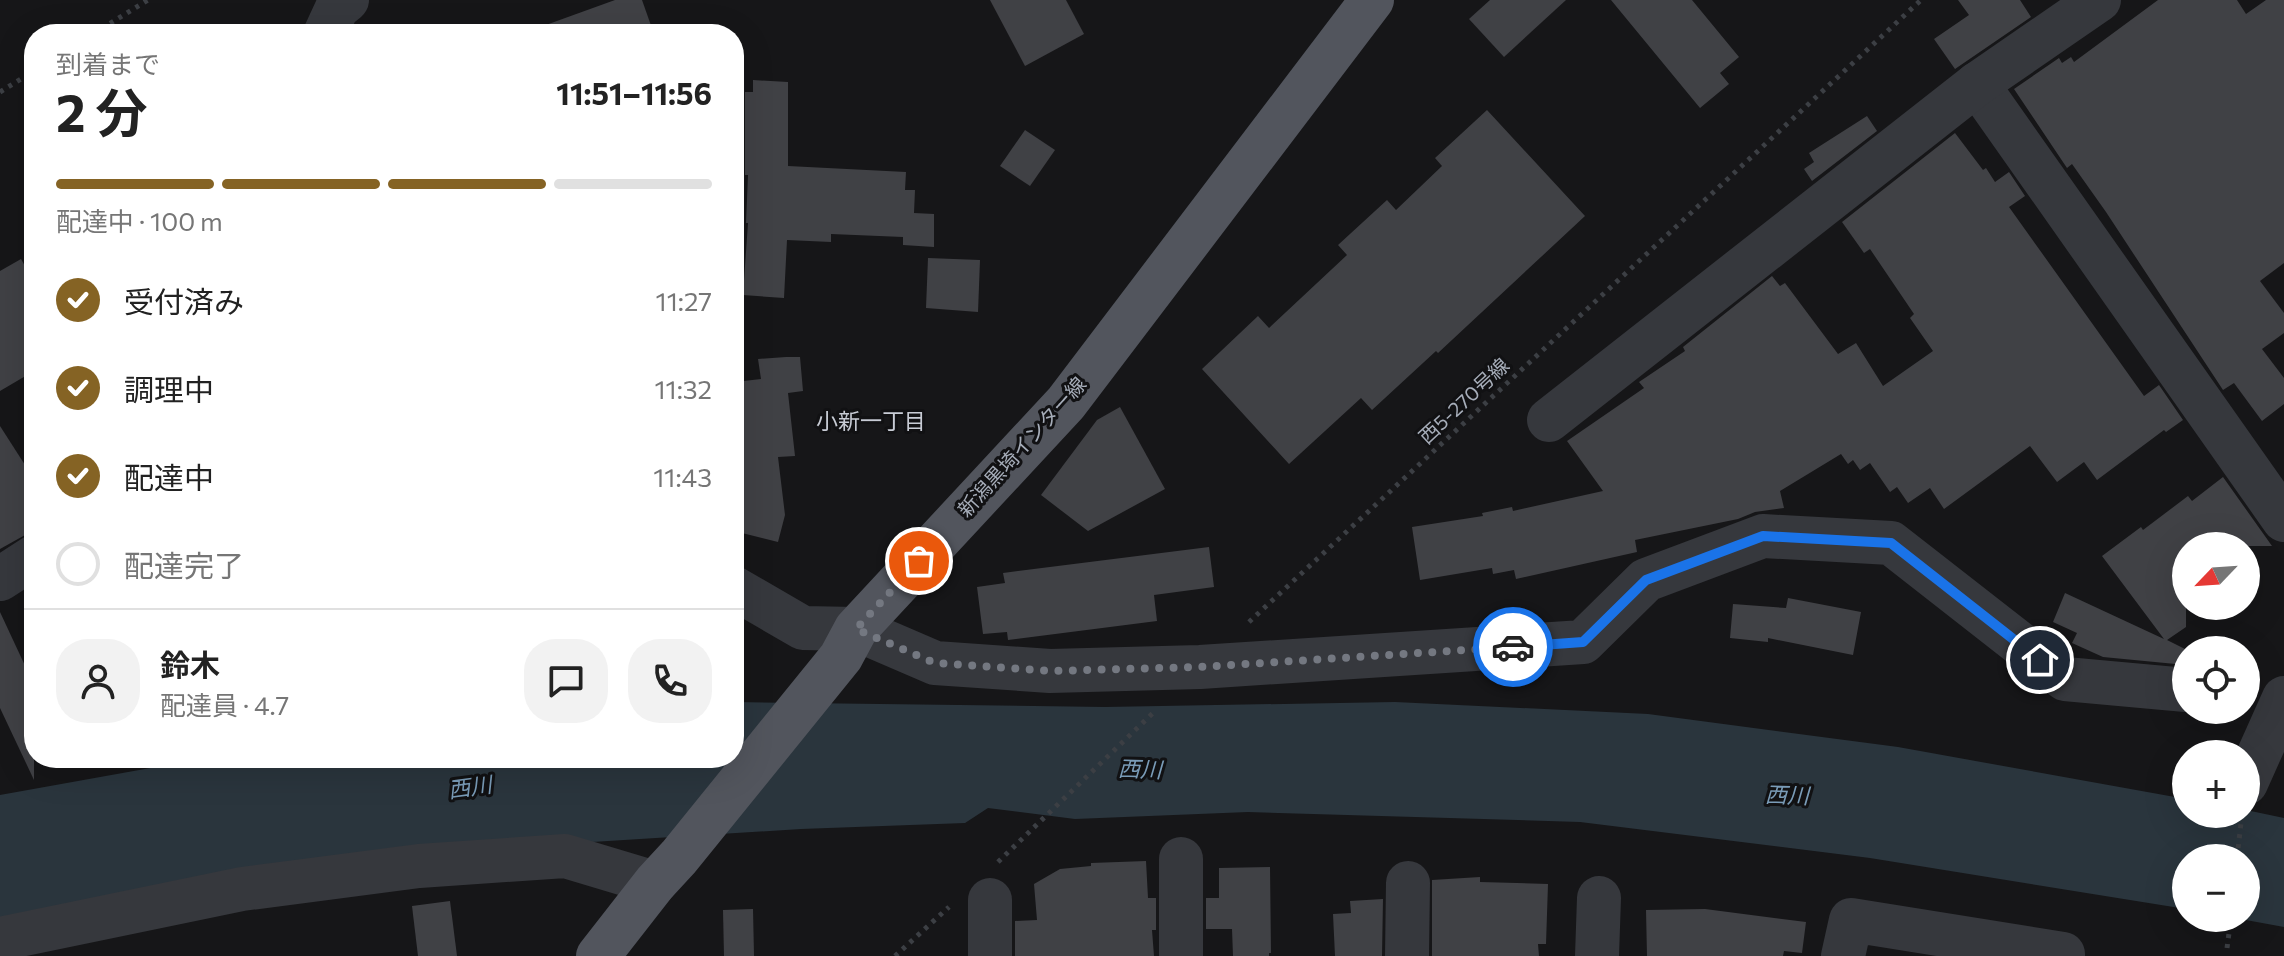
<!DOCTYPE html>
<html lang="ja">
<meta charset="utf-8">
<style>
:root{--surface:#fff;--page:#f2f2f2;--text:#222;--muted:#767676;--line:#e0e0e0;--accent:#856324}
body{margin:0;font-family:Commissioner,"Noto Sans JP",sans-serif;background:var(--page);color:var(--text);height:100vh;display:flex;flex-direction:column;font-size:30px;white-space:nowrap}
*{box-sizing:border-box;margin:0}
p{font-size:26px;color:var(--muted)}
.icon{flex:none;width:44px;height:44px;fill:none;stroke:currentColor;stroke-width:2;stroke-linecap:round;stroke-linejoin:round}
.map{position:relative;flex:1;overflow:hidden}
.panel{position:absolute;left:24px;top:24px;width:720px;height:744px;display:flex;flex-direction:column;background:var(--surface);border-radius:32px;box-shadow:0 8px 32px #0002}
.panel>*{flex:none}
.needle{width:52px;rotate:245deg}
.fabs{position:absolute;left:2172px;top:532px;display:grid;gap:16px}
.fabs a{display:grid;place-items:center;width:88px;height:88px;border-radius:50%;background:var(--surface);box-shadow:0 8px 32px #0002;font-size:40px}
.pin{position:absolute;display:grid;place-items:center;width:68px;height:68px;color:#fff;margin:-34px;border:4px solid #fff;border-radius:50%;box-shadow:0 2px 8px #0007}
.courier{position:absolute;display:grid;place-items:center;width:80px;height:80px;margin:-40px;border:6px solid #1a73e8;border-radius:50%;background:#fff;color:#222;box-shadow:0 2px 10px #0007}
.headline em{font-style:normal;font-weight:700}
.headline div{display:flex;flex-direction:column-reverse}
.headline{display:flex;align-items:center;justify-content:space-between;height:136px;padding:0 32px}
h1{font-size:52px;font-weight:700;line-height:60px}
.bar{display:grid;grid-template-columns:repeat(4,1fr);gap:12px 8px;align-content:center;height:96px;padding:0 32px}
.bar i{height:10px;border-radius:6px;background:var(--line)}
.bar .on{background:var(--accent)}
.bar p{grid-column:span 4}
.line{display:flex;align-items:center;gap:20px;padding:0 32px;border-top:2px solid var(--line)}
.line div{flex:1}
.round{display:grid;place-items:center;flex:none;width:84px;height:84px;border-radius:32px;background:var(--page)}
ol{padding:0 32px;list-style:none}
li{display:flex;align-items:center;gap:24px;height:88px}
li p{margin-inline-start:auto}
li .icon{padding:8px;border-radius:50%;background:var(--accent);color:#fff;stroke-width:4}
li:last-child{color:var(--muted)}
li i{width:44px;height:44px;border:4px solid var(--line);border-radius:50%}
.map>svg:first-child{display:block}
.water{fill:#2a353d}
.building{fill:#404145}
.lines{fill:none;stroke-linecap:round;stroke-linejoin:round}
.path{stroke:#3c3f44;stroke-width:5;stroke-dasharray:4 6;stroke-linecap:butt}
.minor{stroke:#36383d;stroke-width:44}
.major{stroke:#52555d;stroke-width:44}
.done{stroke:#747881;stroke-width:8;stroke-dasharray:0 14.4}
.route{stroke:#1a73e8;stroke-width:10}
.labels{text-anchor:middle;stroke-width:6;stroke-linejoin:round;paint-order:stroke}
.street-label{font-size:20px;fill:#a6adb9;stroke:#111113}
.neighbourhood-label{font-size:22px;fill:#c8ccd5;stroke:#111113}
.water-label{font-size:22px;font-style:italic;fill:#7a9cb8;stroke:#111113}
</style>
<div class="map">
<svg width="2284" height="956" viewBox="0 0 2284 956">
<rect width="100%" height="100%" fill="#161618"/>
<!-- water -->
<path class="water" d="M734 702 1105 707 1395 702 1648 714 1898 747 2186 799V814H2246V810L2284 818V927L2235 918H2246V858H2186V909L1870 858 1580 822 1248 812 1075 819 988 808 965 823 801 829 480 849 0 928V795L206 758H734Z"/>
<!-- building -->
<g class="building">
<path d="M615 0H642L654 34H533L532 30Z"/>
<path d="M990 0H1066L1084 34 1025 66Z"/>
<path d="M1490 0H1566L1504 57 1469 19Z"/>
<path d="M1611 0H1692L1739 57 1720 73 1729 84 1700 108Z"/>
<path d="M1958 0H2020L2031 17 1955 69 1934 39 1969 15Z"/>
<path d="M2158 0H2237L2246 14 2266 0H2284V263L2260 281 2284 313V333L2262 349 2284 378V404L2262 421 2234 383 2223 390 2106 212 2072 164 2067 168 2014 89 2059 58 2062 63 2071 57 2074 62Z"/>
<path d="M753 80 788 82V166L906 172 905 190H915L914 213 934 214V247L903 245V237L831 234V242L787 240 784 298 743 295 748 223H746L748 175H745V92H753Z"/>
<path d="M1487 110 1585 216 1438 353 1436 351 1372 410 1361 398 1289 464 1202 369 1258 316 1269 328 1347 255 1338 245 1387 200 1396 210 1442 166 1435 158Z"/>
<path d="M1867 116 1877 131 1812 181 1804 169 1814 162 1809 153Z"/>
<path d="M1025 130 1055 150 1030 186 1000 166Z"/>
<path d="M1955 133 1983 170 1986 168 1995 182 2009 172 2025 196 2009 207 2144 396 2159 385 2183 420 2166 432 2164 430 2097 480 2084 462 2057 482 2030 446 1944 509 1930 488 1908 503 1897 487 1890 492 1870 463 1860 470 1853 460 1848 464 1841 454 1780 491 1784 508 1755 512 1738 519 1635 540 1637 552 1516 579 1514 570 1493 574 1492 568 1420 580 1412 527 1483 516 1482 513 1512 507 1513 511 1603 491 1567 441 1644 388 1639 382 1685 351 1683 347 1772 276 1780 286 1785 283 1838 354 1856 343 1883 386 1933 351 1910 318 1914 314 1870 249 1864 253 1842 222Z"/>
<path d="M928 258 980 260 978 312 926 308Z"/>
<path d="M21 259 34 282V371L0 391V271Z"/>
<path d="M786 357H800L803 391 788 393 795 456 778 457 785 515 778 542 734 531V428H739L735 382 761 379 758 359Z"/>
<path d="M1120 407 1165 489 1088 531 1041 495 1097 420Z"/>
<path d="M0 426 34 479V530L0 549Z"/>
<path d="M2223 477 2272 546H2186V627L2167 640 2187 650 2186 665 2103 657 2072 643 2077 633 2053 622 2065 593 2164 639 2102 556 2141 527 2143 530 2188 496 2192 501Z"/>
<path d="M1209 547 1214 587 1154 595 1157 621 1008 640 1007 632 983 634 977 587 1005 583 1003 573Z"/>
<path d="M1788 598 1861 612 1853 655 1768 638V642L1730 638 1733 604 1786 608Z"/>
<path d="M0 612 34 685V780L0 708Z"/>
<path d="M1146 861 1148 898H1156V930H1152L1154 956H1015V921L1037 920 1034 884 1060 869 1091 866V863Z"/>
<path d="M1270 867 1271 953H1269V956H1233L1232 929H1206V898H1219V868Z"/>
<path d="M1480 877V882L1548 884 1546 944H1538L1539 956H1432V880Z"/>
<path d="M1383 899 1382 956H1335L1333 914 1351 913 1350 901Z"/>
<path d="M450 901 457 956H418L412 906Z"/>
<path d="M753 909 754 956H724L723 910Z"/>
<path d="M1705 909 1806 922 1802 953 1784 951 1783 956H1647L1646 910Z"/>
</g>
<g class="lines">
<!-- path -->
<g class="path">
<path d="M93 34 148 0"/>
<path d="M0 92 34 71"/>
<path d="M1249 622 1921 0"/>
<path d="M2237 858 2241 823"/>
<path d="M998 862 1155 711"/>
<path d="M2227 948 2231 918"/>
<path d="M895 956 949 907"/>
</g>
<!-- minor -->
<g class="minor">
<path d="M325 34 337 8 347 0"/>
<path d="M1977 84 2284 520"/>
<path d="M1549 420 1977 84 2099 0"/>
<path d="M0 579 34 557"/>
<path d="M734 588 803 628 856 629 935 663 1050 671 1200 667 1583 642 1646 580 1763 536 1891 543 2065 679 2186 690"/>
<path d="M2246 783 2284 698"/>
<path d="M0 939 242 889 419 866 565 856 655 883"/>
<path d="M990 956V900"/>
<path d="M1181 956V859"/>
<path d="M1407 956 1408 883"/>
<path d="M1597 956 1599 898"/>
<path d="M1843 956 1851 920 2063 954V956"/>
</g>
<!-- major -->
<path class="major" d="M598 956 655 883 679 857 841 657 856 629 1066 403 1372 0"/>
</g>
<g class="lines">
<!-- done -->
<path class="done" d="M919 561 856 629 935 663 1050 671 1200 667 1513 647"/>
<!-- route -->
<path class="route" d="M1513 647 1583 642 1646 580 1763 536 1891 543 2040 660"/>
</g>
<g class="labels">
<!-- street labels -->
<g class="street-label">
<text transform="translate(1464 401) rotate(-43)" y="7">西5-270号線</text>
<text transform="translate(1022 447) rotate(-48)" y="7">新潟黒埼インター線</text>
</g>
<!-- neighbourhood labels -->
<g class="neighbourhood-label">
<text x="871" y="429">小新一丁目</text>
</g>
<!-- water labels -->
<g class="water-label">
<text transform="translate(1140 769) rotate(2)" y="8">西川</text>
<text transform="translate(470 787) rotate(-8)" y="8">西川</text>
<text transform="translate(1787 795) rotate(2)" y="8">西川</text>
</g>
</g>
</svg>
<div class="fabs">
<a><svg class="needle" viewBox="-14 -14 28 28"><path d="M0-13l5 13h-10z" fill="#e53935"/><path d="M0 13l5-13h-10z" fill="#767676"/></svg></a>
<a><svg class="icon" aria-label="locate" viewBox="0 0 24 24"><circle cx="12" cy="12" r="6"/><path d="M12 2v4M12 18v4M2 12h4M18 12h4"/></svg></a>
<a>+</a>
<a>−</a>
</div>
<div class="pin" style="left:919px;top:561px;background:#ea580c"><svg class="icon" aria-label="bag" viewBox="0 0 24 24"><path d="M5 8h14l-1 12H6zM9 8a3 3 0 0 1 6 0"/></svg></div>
<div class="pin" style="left:2040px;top:660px;background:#1f2937"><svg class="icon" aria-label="home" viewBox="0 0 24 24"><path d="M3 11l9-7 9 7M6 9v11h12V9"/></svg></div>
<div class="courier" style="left:1513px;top:647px"><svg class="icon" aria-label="car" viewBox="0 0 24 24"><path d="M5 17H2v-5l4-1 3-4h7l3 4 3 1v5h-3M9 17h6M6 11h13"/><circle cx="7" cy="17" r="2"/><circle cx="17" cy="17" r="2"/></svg></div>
<section class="panel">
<div class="headline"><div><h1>2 分</h1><p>到着まで</p></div><em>11:51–11:56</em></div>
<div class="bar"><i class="on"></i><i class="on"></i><i class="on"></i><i></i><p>配達中 · 100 m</p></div>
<ol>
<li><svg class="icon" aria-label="check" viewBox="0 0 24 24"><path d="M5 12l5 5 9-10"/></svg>受付済み<p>11:27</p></li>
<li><svg class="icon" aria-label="check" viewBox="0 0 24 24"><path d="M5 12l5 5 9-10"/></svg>調理中<p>11:32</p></li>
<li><svg class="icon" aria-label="check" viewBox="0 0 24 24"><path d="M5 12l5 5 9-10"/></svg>配達中<p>11:43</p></li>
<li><i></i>配達完了</li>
</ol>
<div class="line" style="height:144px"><a class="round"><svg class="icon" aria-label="person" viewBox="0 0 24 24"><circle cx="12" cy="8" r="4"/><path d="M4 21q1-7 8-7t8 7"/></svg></a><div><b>鈴木</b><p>配達員 · 4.7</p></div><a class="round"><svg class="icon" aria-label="chat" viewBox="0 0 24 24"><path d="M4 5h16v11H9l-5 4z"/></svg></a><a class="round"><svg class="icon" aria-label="phone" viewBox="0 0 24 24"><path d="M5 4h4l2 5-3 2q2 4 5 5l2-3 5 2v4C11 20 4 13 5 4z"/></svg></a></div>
</section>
</div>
